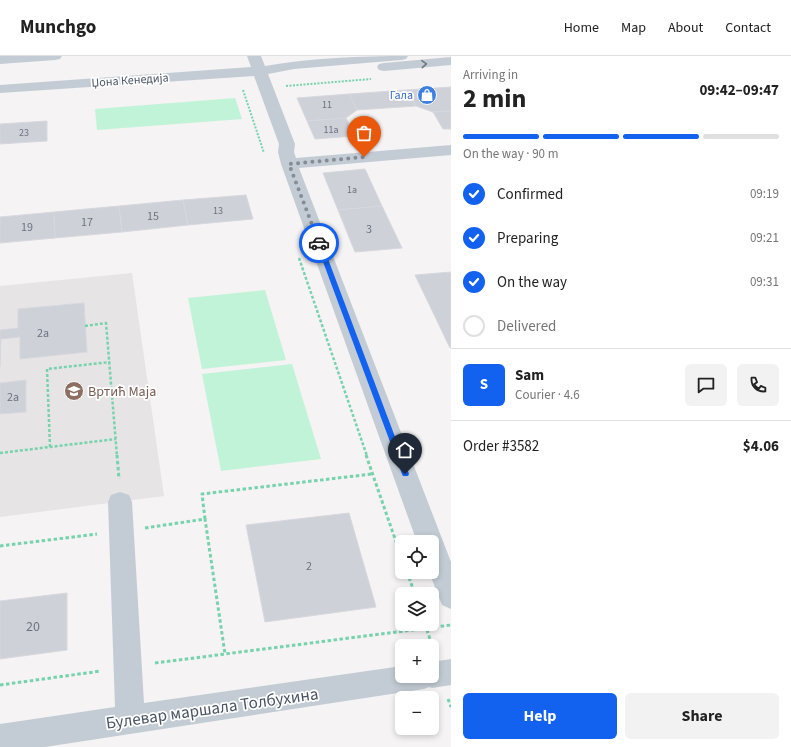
<!DOCTYPE html>
<meta charset="utf-8">
<style>
:root{--surface:#fff;--page:#f2f2f2;--text:#222;--muted:#767676;--line:#e0e0e0;--accent:#1361ef}
body{margin:0;font-family:"Source Sans 3",sans-serif;background:var(--page);color:var(--text);height:100vh;display:flex;flex-direction:column;font-size:15px;white-space:nowrap}
*{box-sizing:border-box;margin:0}
p{font-size:13px;color:var(--muted)}
.icon{flex:none;width:22px;height:22px;fill:none;stroke:currentColor;stroke-width:2;stroke-linecap:round;stroke-linejoin:round}
.map{position:relative;flex:1;overflow:hidden}
.panel{display:flex;flex-direction:column;background:var(--surface);width:340px}
.panel>*{flex:none}
.controls{position:absolute;left:395px;top:479px;display:grid;gap:8px}
.controls a{display:grid;place-items:center;width:44px;height:44px;border-radius:6px;background:var(--surface);box-shadow:0 2px 6px #0003;font-size:20px}
.pin{position:absolute;display:grid;place-items:center;width:34px;height:34px;color:#fff;margin:-41px -17px;border-radius:50% 50% 50% 0;rotate:-45deg;box-shadow:0 0 4px #0007}
.pin .icon{rotate:45deg}
.courier{position:absolute;display:grid;place-items:center;width:40px;height:40px;margin:-20px;border:3px solid #1361ef;border-radius:50%;background:#fff;color:#222;box-shadow:0 1px 5px #0007}
.head em{font-style:normal;font-weight:700}
.head div{display:flex;flex-direction:column-reverse}
.head{display:flex;align-items:center;justify-content:space-between;height:68px;padding:0 12px}
h1{font-size:26px;font-weight:700;line-height:30px}
.bar{display:grid;grid-template-columns:repeat(4,1fr);gap:6px 4px;align-content:center;height:48px;padding:0 12px}
.bar i{height:5px;border-radius:3px;background:var(--line)}
.bar .selected{background:var(--accent)}
.bar p{grid-column:span 4}
.line{display:flex;align-items:center;gap:10px;padding:0 12px;border-top:1px solid var(--line)}
.line div{flex:1}
.round{display:grid;place-items:center;flex:none;width:42px;height:42px;border-radius:6px;background:var(--page)}
ol{padding:0 12px;list-style:none}
li{display:flex;align-items:center;gap:12px;height:44px}
li p{margin-inline-start:auto}
li .icon{padding:4px;border-radius:50%;background:var(--accent);color:#fff;stroke-width:4}
li:last-child{color:var(--muted)}
li i{width:22px;height:22px;border:2px solid var(--line);border-radius:50%}
.cta{display:flex;gap:8px;margin-top:auto;padding:8px 12px}
.cta a{flex:1;height:46px;border-radius:6px;background:var(--accent);color:#fff;font-size:16px;font-weight:700;line-height:46px;text-align:center}
.cta a+a{background:var(--page);color:var(--text)}
header{display:flex;align-items:center;gap:24px;box-sizing:border-box;height:56px;padding:0 20px;background:var(--surface);border-bottom:1px solid var(--line)}
header strong{font-size:19px}
nav{display:flex;gap:22px;margin-inline-start:auto;font-size:14px}
main{display:flex;flex:1;min-height:0}
.map>svg:first-child{display:block}
.education{fill:#e6e4e5}
.green{fill:#c1f3d8}
.building{fill:#cfd1d8;stroke:#d7d8de}
.lines{fill:none;stroke-linecap:round;stroke-linejoin:round}
.path-far2{stroke:#77d3ad;stroke-width:2;stroke-dasharray:2 1.5;stroke-linecap:butt}
.path-far1{stroke:#77d3ad;stroke-width:2.5;stroke-dasharray:3 2;stroke-linecap:butt}
.path{stroke:#77d3ad;stroke-width:3;stroke-dasharray:3.5 2.5;stroke-linecap:butt}
.minor{fill:#c3ccd4;fill-rule:evenodd}
.oneway{stroke:#6e7884}
.route{fill:#1361ef}
.done{stroke:#858c95;stroke-width:4;stroke-dasharray:0 7.2}
.labels{text-anchor:middle;stroke-width:3.5;stroke-linejoin:round;paint-order:stroke}
.far-number-label{font-size:10px;fill:#6a7380}
.far-street-label{font-size:12px;fill:#495462;stroke:#fff}
.far-shop-label{font-size:12px;fill:#366cbe;stroke:#fff;text-anchor:end}
.number-label{font-size:12px;fill:#6a7380}
.education-label{font-size:14px;fill:#785e54;stroke:#fff;text-anchor:start}
.near-number-label{font-size:14px;fill:#6a7380}
.near-street-label{font-size:17px;fill:#495462;stroke:#fff}
</style>
<header>
<strong>Munchgo</strong>
<nav><a>Home</a><a>Map</a><a>About</a><a>Contact</a></nav>
</header>
<main>
<div class="map">
<svg width="451" height="691" viewBox="0 0 451 691">
<rect width="100%" height="100%" fill="#f5f3f3"/>
<!-- education -->
<path class="education" d="M132 217 164 440 0 461V230Z"/>
<!-- green -->
<g class="green">
<path d="M235 42 242 63 97 74 95 53Z"/>
<path d="M265 234 286 304 202 313 188 242Z"/>
<path d="M292 308 321 403 221 415 202 318Z"/>
</g>
<!-- building -->
<g class="building">
<path d="M451 31V55L433 56 416 50 406 34Z"/>
<path d="M406 34 416 50 357 54 349 38Z"/>
<path d="M349 38 357 54 346 62 307 65 297 42Z"/>
<path d="M451 55V73H443L433 56Z"/>
<path d="M346 62 355 80 315 83 307 65Z"/>
<path d="M47 65V85L0 88V68Z"/>
<path d="M365 113 382 150 338 154 323 117Z"/>
<path d="M246 139 253 163 188 169 183 144Z"/>
<path d="M183 144 188 169 122 176 119 150Z"/>
<path d="M119 150 122 176 55 182 54 156Z"/>
<path d="M382 150 402 192 355 196 338 154Z"/>
<path d="M54 156 55 182 0 187V161Z"/>
<path d="M451 216V291L450 292 415 219Z"/>
<path d="M84 247 87 296 20 303V281L1 283 0 311V274L18 272V253Z"/>
<path d="M26 324V356L0 358V327Z"/>
<path d="M349 457 376 551 265 566 246 469Z"/>
<path d="M67 537V594L0 603V545Z"/>
</g>
<g class="lines">
<!-- path-far2 -->
<g class="path-far2">
<path d="M286 30 371 23"/>
<path d="M243 34 264 97"/>
</g>
<!-- path-far1 -->
<g class="path-far1">
<path d="M299 202 367 400"/>
<path d="M85 270 106 267 117 400"/>
<path d="M50 391 47 313 110 306"/>
<path d="M0 397 116 383"/>
</g>
<!-- path -->
<g class="path">
<path d="M117 399 119 423"/>
<path d="M366 399 402 503"/>
<path d="M205 463 202 438 372 418"/>
<path d="M145 472 205 463 225 598"/>
<path d="M0 490 97 478"/>
<path d="M407 516 415 538"/>
<path d="M425 568 433 592"/>
<path d="M155 607 451 569"/>
<path d="M0 629 101 615"/>
<path d="M448 643 451 651"/>
</g>
<!-- minor -->
<g class="minor">
<path d="M0 0H62L60 3 55 4 0 8Z"/>
<path d="M247 0H261L265 10C312 2 360 0 408 0L406 3 401 4 294 13 268 18 295 88 294 96 296 102 451 89V99L299 112 451 506V553L442 549 429 516H432V486H417L281 108 278 96 279 88 254 20 0 37V29L251 11Z"/>
<path d="M451 1V9L384 15 379 14 377 11 379 8 384 7Z"/>
<path d="M120 436 129 439 132 446 144 647 402 610V620H432V606L451 603V629L432 632 429 631 424 633 45 691H0V668L115 651 108 446 111 439Z"/>
</g>
</g>
<!-- one-way arrows -->
<defs><path id="oneway-chevron" d="M-2-3.5L2.5 0L-2 3.5" fill="none" stroke-width="1.6" stroke-linecap="round" stroke-linejoin="round"/></defs>
<use class="oneway" href="#oneway-chevron" transform="translate(424 8) rotate(-4)"/>
<!-- route -->
<path class="route" d="M319 186 322 187 409 418 408 420H403L402 418 316 187Z"/>
<g class="lines">
<!-- done -->
<path class="done" d="M319 187 289 108 364 101"/>
</g>
<!-- icons -->
<defs>
<g id="shop-disc" transform="scale(1)"><circle r="9.5" fill="#3f7fe0" stroke="#fff"/><path d="M-5-2.5h2.3a2.7 3.5 0 0 1 5.4 0H5L5.5 6h-11ZM-1.5-2.5h3a1.5 2.3 0 0 0-3 0Z" fill="#fff"/></g>
<g id="school-disc" transform="scale(1)"><circle r="9.5" fill="#8d6e63" stroke="#fff"/><path d="M0-5L7-2L0 1L-7-2ZM-4 1L0 2.5L4 1V4Q0 6-4 4Z" fill="#fff"/></g>
</defs>
<g fill-rule="evenodd">
<use href="#shop-disc" x="427" y="39"/>
<use href="#school-disc" x="74" y="335"/>
</g>
<g class="labels">
<!-- far-number labels -->
<g class="far-number-label">
<text x="327" y="52">11</text>
<text x="331" y="77">11a</text>
<text x="24" y="80">23</text>
<text x="352" y="137">1a</text>
<text x="218" y="158">13</text>
</g>
<!-- far-street labels -->
<g class="far-street-label">
<text transform="translate(130 24) rotate(-4)" y="4">Џона Кенедија</text>
</g>
<!-- far-shop labels -->
<g class="far-shop-label">
<text x="413" y="43">Гала</text>
</g>
<!-- number labels -->
<g class="number-label">
<text x="153" y="164">15</text>
<text x="87" y="170">17</text>
<text x="27" y="175">19</text>
<text x="369" y="177">3</text>
<text x="43" y="281">2a</text>
<text x="13" y="345">2a</text>
<text x="309" y="514">2</text>
</g>
<!-- education labels -->
<g class="education-label">
<text x="88" y="340">Вртић Маја</text>
</g>
<!-- near-number labels -->
<g class="near-number-label">
<text x="33" y="575">20</text>
</g>
<!-- near-street labels -->
<g class="near-street-label">
<text transform="translate(212 652) rotate(-8)" y="6">Булевар маршала Толбухина</text>
</g>
</g>
</svg>
<div class="controls">
<a><svg class="icon" aria-label="locate" viewBox="0 0 24 24"><circle cx="12" cy="12" r="6"/><path d="M12 2v4M12 18v4M2 12h4M18 12h4"/></svg></a>
<a><svg class="icon" aria-label="layers" viewBox="0 0 24 24"><path d="M12 4l9 5-9 5-9-5zM3 14l9 5 9-5"/></svg></a>
<a>+</a>
<a>−</a>
</div>
<div class="pin" style="left:364px;top:101px;background:#ea580c"><svg class="icon" aria-label="bag" viewBox="0 0 24 24"><path d="M5 8h14l-1 12H6zM9 8a3 3 0 0 1 6 0"/></svg></div>
<div class="pin" style="left:405px;top:418px;background:#1f2937"><svg class="icon" aria-label="home" viewBox="0 0 24 24"><path d="M3 11l9-7 9 7M6 9v11h12V9"/></svg></div>
<div class="courier" style="left:319px;top:187px"><svg class="icon" aria-label="car" viewBox="0 0 24 24"><path d="M5 17H2v-5l4-1 3-4h7l3 4 3 1v5h-3M9 17h6M6 11h13"/><circle cx="7" cy="17" r="2"/><circle cx="17" cy="17" r="2"/></svg></div>
</div>
<section class="panel">
<div class="head"><div><h1>2 min</h1><p>Arriving in</p></div><em>09:42–09:47</em></div>
<div class="bar"><i class="selected"></i><i class="selected"></i><i class="selected"></i><i></i><p>On the way · 90 m</p></div>
<ol>
<li><svg class="icon" aria-label="check" viewBox="0 0 24 24"><path d="M5 12l5 5 9-10"/></svg>Confirmed<p>09:19</p></li>
<li><svg class="icon" aria-label="check" viewBox="0 0 24 24"><path d="M5 12l5 5 9-10"/></svg>Preparing<p>09:21</p></li>
<li><svg class="icon" aria-label="check" viewBox="0 0 24 24"><path d="M5 12l5 5 9-10"/></svg>On the way<p>09:31</p></li>
<li><i></i>Delivered</li>
</ol>
<div class="line" style="height:72px"><b class="round" style="background:var(--accent);color:#fff">S</b><div><b>Sam</b><p>Courier · 4.6</p></div><a class="round"><svg class="icon" aria-label="chat" viewBox="0 0 24 24"><path d="M4 5h16v11H9l-5 4z"/></svg></a><a class="round"><svg class="icon" aria-label="phone" viewBox="0 0 24 24"><path d="M5 4h4l2 5-3 2q2 4 5 5l2-3 5 2v4C11 20 4 13 5 4z"/></svg></a></div>
<div class="line" style="height:52px"><div>Order #3582</div><b>$4.06</b></div>
<div class="cta"><a>Help</a><a>Share</a></div>
</section>
</main>
